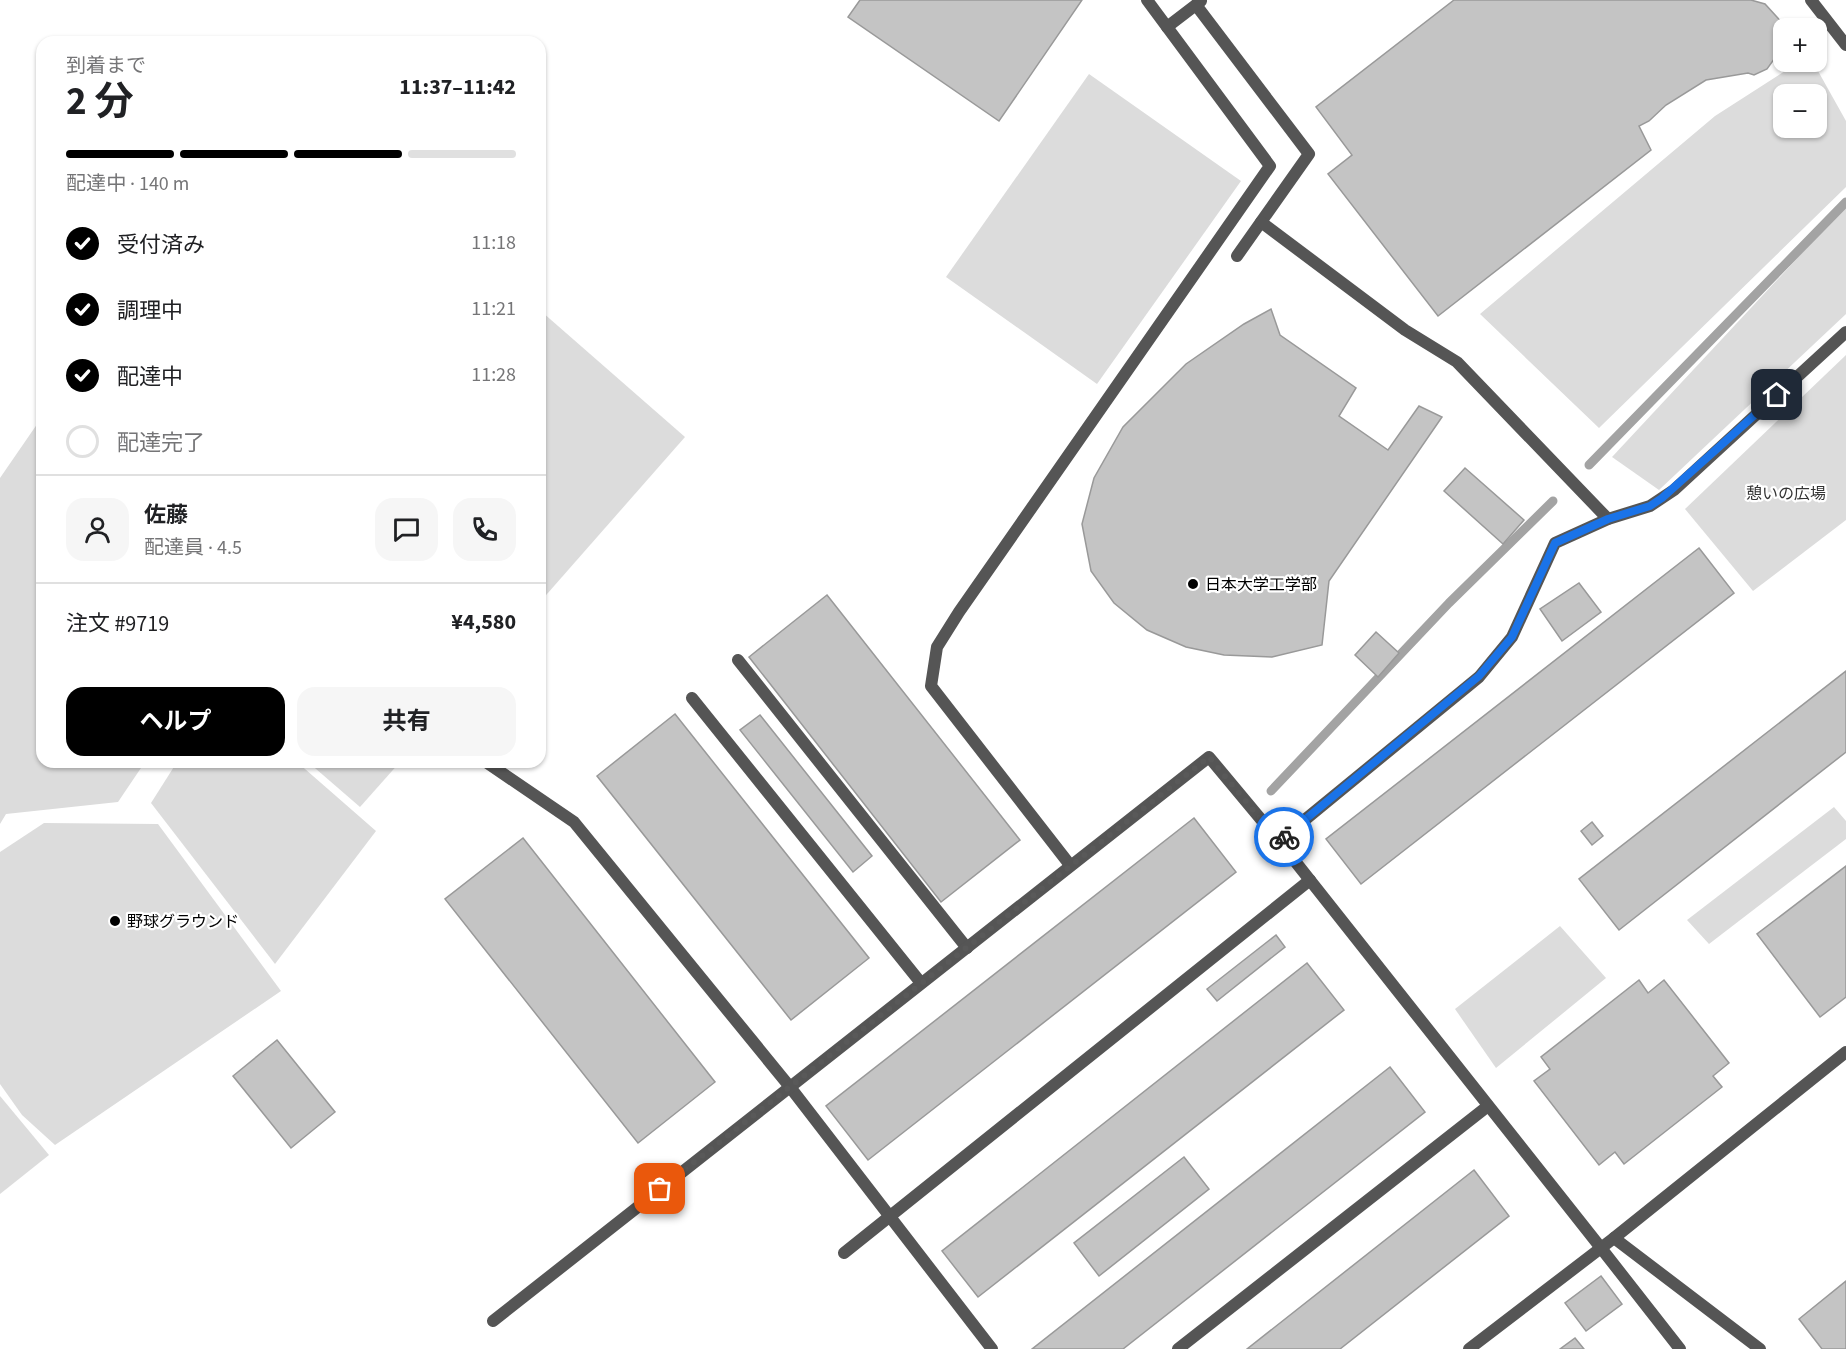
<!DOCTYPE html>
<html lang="ja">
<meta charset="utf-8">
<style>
:root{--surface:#fff;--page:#f6f6f6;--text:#202124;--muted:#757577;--line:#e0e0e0;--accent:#000}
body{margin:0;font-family:"Source Sans 3","Noto Sans JP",sans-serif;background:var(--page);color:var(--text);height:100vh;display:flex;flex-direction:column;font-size:22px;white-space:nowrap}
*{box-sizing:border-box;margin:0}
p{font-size:20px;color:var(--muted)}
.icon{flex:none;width:33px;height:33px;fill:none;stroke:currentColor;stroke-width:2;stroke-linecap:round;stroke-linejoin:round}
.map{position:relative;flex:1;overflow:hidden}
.side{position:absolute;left:36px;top:36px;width:510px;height:732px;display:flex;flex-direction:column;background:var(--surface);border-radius:18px;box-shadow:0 2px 4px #0004}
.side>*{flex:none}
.buttons{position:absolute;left:1773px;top:18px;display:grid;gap:12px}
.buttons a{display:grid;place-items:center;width:54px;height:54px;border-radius:12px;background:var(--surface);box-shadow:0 2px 4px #0004;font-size:30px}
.pin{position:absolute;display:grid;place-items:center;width:51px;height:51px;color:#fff;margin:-26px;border-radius:12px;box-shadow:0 3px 9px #0006}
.courier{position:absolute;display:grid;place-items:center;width:60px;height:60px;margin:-30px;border:4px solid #1a73e8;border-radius:50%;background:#fff;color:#222;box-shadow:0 2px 8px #0007}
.head em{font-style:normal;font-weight:700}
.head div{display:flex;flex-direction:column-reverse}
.head{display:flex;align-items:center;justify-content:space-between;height:102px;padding:0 30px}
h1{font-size:39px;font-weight:700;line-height:45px}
.bar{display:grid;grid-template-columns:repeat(4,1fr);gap:9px 6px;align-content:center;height:72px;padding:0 30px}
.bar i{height:8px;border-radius:4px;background:var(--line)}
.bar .active{background:var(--accent)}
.bar p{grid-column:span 4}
.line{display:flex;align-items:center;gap:15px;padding:0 30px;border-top:2px solid var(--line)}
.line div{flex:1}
.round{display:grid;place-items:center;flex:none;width:63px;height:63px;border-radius:18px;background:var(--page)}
ol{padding:0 30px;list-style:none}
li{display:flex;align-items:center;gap:18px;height:66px}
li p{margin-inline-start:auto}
li .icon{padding:6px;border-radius:50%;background:var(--accent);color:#fff;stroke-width:4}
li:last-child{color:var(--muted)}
li i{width:33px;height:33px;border:3px solid var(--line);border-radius:50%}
.button{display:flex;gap:12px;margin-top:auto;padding:12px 30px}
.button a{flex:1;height:69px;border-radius:18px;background:var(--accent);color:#fff;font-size:24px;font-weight:700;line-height:69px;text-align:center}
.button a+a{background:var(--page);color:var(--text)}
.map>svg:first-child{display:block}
.green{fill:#dcdcdc;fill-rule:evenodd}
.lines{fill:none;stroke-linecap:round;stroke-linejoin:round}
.stream{stroke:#a3a3a3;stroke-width:9}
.building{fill:#c4c4c4;stroke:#999;stroke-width:1.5}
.lane{stroke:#555;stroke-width:12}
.street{stroke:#555;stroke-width:12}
.done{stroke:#595959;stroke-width:6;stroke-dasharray:0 10.8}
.route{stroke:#1a73e8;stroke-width:8}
.poi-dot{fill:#000;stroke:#fff;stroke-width:2}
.labels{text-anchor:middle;stroke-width:4.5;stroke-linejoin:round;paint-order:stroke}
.park-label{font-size:16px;fill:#333;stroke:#fff}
.poi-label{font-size:16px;fill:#000;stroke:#fff;text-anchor:start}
</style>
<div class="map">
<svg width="1846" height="1349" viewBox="0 0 1846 1349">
<rect width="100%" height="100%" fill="#fff"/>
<!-- green -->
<g class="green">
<path d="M1799 62H1813L1846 121V187L1599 428 1480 314 1715 116ZM1784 94H1816V128H1784Z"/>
<path d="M1089 74 1241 181 1097 384 946 277Z"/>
<path d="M1846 206V314L1659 490 1612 457Z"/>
<path d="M542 312 685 437 540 602V314Z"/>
<path d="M1846 355V520L1753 591 1685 509Z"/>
<path d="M42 417V762H145L118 802 6 814 0 824V478Z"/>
<path d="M177 762H297L376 831 275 964 151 803Z"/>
<path d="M308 762H400L360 807Z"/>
<path d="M1834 807 1846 821V839L1709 944 1687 920Z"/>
<path d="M44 823 158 824 281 991 55 1145 22 1115 0 1084V852Z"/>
<path d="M1560 926 1606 978 1496 1068 1455 1009Z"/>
<path d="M0 1096 49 1155 0 1194Z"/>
</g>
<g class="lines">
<!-- stream -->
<g class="stream">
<path d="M1589 465 1846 202"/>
<path d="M1271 791 1449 603 1553 501"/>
</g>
</g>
<!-- building -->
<g class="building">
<path d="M860 0H1082L999 121 848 17Z"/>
<path d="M1454 0H1751L1765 4 1786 27 1784 28 1780 51 1767 69 1754 75 1748 73 1706 80 1666 105 1649 121 1639 126 1651 150 1438 316 1328 174 1352 155 1316 107Z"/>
<path d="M1271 309 1280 335 1356 388 1339 416 1388 450 1419 406 1442 417 1329 581 1322 645 1272 657 1224 655 1186 647 1147 630 1114 603 1091 571 1082 524 1094 478 1123 427 1186 364 1244 324Z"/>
<path d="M1465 468 1524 520 1503 544 1444 491Z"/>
<path d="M1699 548 1734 593 1361 884 1326 839Z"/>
<path d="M1579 583 1601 612 1562 641 1540 609Z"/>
<path d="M827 595 1020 840 941 902 749 657Z"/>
<path d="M1376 632 1399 653 1378 677 1355 655Z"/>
<path d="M1846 671V752L1619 930 1579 879Z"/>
<path d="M675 714 869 958 791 1020 597 776Z"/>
<path d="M760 715 872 856 853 872 740 730Z"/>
<path d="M1194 818 1236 872 868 1160 826 1106Z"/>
<path d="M1592 822 1603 836 1592 845 1581 831Z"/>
<path d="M523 838 715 1082 638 1143 445 899Z"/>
<path d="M1846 866V997L1820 1017 1757 934Z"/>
<path d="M1276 935 1285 947 1217 1001 1207 989Z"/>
<path d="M1307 963 1344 1010 978 1297 942 1251Z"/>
<path d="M1639 980 1648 993 1664 980 1729 1063 1713 1076 1722 1087 1624 1164 1615 1152 1599 1165 1534 1081 1550 1069 1541 1057Z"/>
<path d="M277 1040 335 1112 291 1148 233 1076Z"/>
<path d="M1390 1067 1425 1112 1123 1349H1032Z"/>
<path d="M1184 1157 1209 1189 1099 1276 1074 1243Z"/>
<path d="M1474 1170 1509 1216 1340 1349H1247Z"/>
<path d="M1601 1276 1622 1304 1586 1331 1565 1303Z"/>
<path d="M1846 1281V1349H1822L1799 1319Z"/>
<path d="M1575 1338 1584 1349H1560Z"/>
</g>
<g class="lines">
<!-- lane -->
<g class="lane">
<path d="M1811 0 1846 45"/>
<path d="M1196 5 1309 154 1237 256"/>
<path d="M1167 27 1201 1"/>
<path d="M1261 222 1405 330 1457 362 1608 519"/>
<path d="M738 660 967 948"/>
<path d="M692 698 921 983"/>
<path d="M486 762 574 822 790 1087 992 1349"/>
<path d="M1279 841 1479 677 1512 637 1555 543 1608 519 1650 506 1674 490 1846 332"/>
<path d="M1070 865 931 686 937 647 959 612 1270 166 1147 0"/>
<path d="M1614 1238 1846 1052"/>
<path d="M844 1253 1310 880"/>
<path d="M493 1321 1209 757 1279 841 1601 1248"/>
<path d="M1178 1349 1488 1106"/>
</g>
<!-- street -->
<g class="street">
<path d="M1601 1248 1680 1349"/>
<path d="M1469 1349 1614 1238 1760 1349"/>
</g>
</g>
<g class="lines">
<!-- done -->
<path class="done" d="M660 1189 1209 757 1279 841 1284 837"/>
<!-- route -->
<path class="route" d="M1284 837 1479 676 1512 637 1555 543 1608 519 1650 506 1662 498 1777 395"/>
</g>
<!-- markers -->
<g class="poi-dot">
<circle cx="1193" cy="584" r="6"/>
<circle cx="115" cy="921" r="6"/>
</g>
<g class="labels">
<!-- park labels -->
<g class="park-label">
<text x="1786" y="499">憩いの広場</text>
</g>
<!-- poi labels -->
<g class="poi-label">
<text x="1205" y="590">日本大学工学部</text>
<text x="127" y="927">野球グラウンド</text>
</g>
</g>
</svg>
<div class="buttons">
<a>+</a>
<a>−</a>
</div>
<div class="pin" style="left:660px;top:1189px;background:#ea580c"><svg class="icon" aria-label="bag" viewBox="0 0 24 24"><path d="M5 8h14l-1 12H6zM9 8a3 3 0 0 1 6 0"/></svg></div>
<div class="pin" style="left:1777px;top:395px;background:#1f2937"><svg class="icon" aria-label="home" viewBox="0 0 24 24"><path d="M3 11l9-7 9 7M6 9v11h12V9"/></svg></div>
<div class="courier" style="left:1284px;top:837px"><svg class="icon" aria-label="bike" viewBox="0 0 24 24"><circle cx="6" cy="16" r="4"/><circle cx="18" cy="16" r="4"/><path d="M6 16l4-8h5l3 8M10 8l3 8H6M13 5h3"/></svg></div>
<section class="side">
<div class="head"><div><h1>2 分</h1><p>到着まで</p></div><em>11:37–11:42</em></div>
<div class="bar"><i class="active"></i><i class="active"></i><i class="active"></i><i></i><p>配達中 · 140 m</p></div>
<ol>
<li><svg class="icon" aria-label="check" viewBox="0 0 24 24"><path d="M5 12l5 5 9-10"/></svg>受付済み<p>11:18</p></li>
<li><svg class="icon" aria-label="check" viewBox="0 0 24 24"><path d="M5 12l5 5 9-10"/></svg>調理中<p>11:21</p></li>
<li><svg class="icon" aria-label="check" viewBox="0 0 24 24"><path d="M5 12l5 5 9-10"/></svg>配達中<p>11:28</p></li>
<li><i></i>配達完了</li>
</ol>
<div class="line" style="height:108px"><a class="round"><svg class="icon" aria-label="person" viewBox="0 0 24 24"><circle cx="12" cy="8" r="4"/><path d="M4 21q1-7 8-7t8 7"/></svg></a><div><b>佐藤</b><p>配達員 · 4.5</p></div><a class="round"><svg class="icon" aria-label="chat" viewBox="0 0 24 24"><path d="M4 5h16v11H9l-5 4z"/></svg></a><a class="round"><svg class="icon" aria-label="phone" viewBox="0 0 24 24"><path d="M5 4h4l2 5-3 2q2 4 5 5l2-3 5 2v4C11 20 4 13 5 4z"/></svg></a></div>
<div class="line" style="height:78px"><div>注文 #9719</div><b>¥4,580</b></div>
<div class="button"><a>ヘルプ</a><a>共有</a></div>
</section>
</div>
